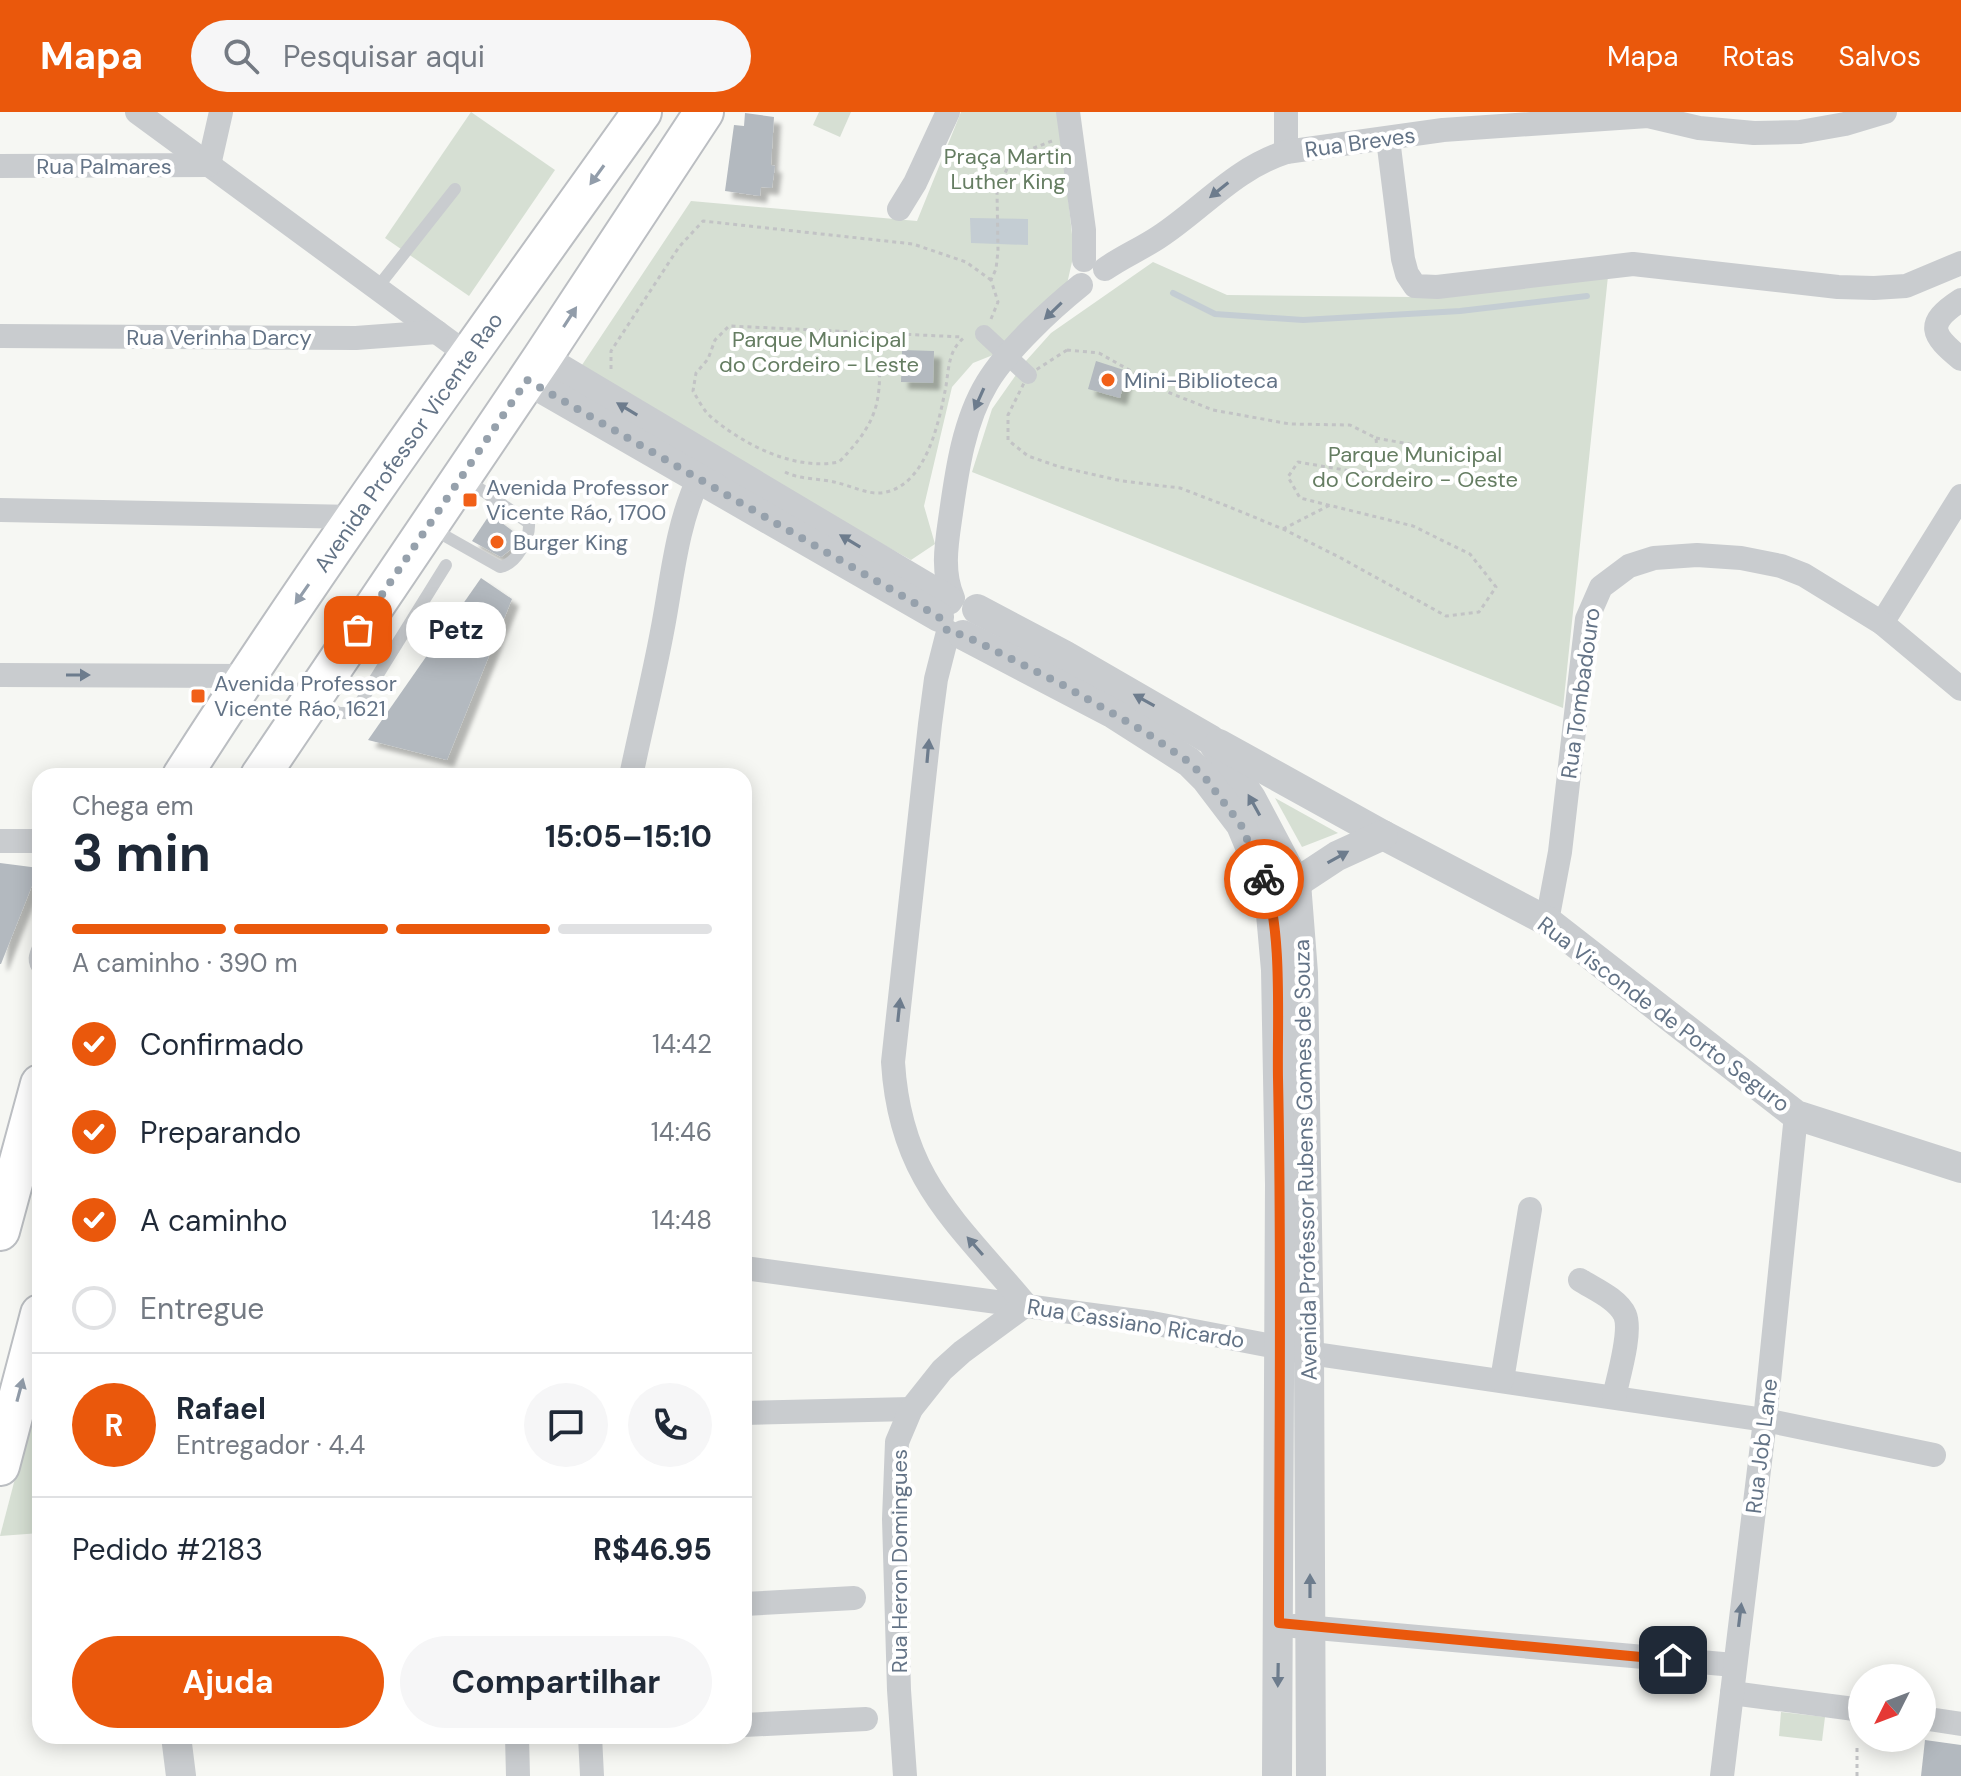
<!DOCTYPE html>
<html lang="pt">
<meta charset="utf-8">
<style>
:root{--surface:#fff;--page:#f6f6f7;--text:#1f2937;--muted:#747a83;--line:#e0e1e3;--accent:#ea580c}
body{margin:0;font-family:"DM Sans",sans-serif;background:var(--page);color:var(--text);height:100vh;display:flex;flex-direction:column;font-size:30px;white-space:nowrap}
*{box-sizing:border-box;margin:0}
p{font-size:26px;color:var(--muted)}
.icon{flex:none;width:44px;height:44px;fill:none;stroke:currentColor;stroke-width:2;stroke-linecap:round;stroke-linejoin:round}
.map{position:relative;flex:1;overflow:hidden}
.sheet{position:absolute;left:32px;top:656px;width:720px;height:976px;display:flex;flex-direction:column;background:var(--surface);border-radius:24px;box-shadow:0 4px 20px #0003}
.sheet>*{flex:none}
.needle{width:52px;rotate:228deg}
.controls{position:absolute;left:1848px;top:1552px;display:grid;gap:16px}
.controls a{display:grid;place-items:center;width:88px;height:88px;border-radius:50%;background:var(--surface);box-shadow:0 4px 20px #0003;font-size:40px}
.pin{position:absolute;display:grid;place-items:center;width:68px;height:68px;color:#fff;margin:-34px;border-radius:16px;box-shadow:0 4px 12px #0006}
.courier{position:absolute;display:grid;place-items:center;width:80px;height:80px;margin:-40px;border:6px solid #ea580c;border-radius:50%;background:#fff;color:#222;box-shadow:0 2px 10px #0007}
.bubble{position:absolute;height:56px;border-radius:28px;background:var(--surface);box-shadow:0 4px 20px #0003;font-size:26px;font-weight:700;line-height:56px;text-align:center}
.overview em{font-style:normal;font-weight:700}
.overview div{display:flex;flex-direction:column-reverse}
.overview{display:flex;align-items:center;justify-content:space-between;height:136px;padding:0 40px}
h1{font-size:52px;font-weight:700;line-height:60px}
.bar{display:grid;grid-template-columns:repeat(4,1fr);gap:12px 8px;align-content:center;height:96px;padding:0 40px}
.bar i{height:10px;border-radius:6px;background:var(--line)}
.bar .selected{background:var(--accent)}
.bar p{grid-column:span 4}
.line{display:flex;align-items:center;gap:20px;padding:0 40px;border-top:2px solid var(--line)}
.line div{flex:1}
.round{display:grid;place-items:center;flex:none;width:84px;height:84px;border-radius:42px;background:var(--page)}
ol{padding:0 40px;list-style:none}
li{display:flex;align-items:center;gap:24px;height:88px}
li p{margin-inline-start:auto}
li .icon{padding:8px;border-radius:50%;background:var(--accent);color:#fff;stroke-width:4}
li:last-child{color:var(--muted)}
li i{width:44px;height:44px;border:4px solid var(--line);border-radius:50%}
.cta{display:flex;gap:16px;margin-top:auto;padding:16px 40px}
.cta a{flex:1;height:92px;border-radius:48px;background:var(--accent);color:#fff;font-size:32px;font-weight:700;line-height:92px;text-align:center}
.cta a+a{background:var(--page);color:var(--text)}
header{display:flex;align-items:center;gap:48px;box-sizing:border-box;height:112px;padding:0 40px;background:var(--accent);color:#fff}
header strong{font-size:38px}
nav{display:flex;gap:44px;margin-inline-start:auto;font-size:28px}
.search{width:560px;height:72px;background:var(--page);display:flex;align-items:center;gap:20px;box-sizing:border-box;padding:0 28px;border-radius:44px;color:var(--muted);font-size:30px}
.map>svg:first-child{display:block}
.green{fill:#d6dfd3}
.water{fill:#c4cdd3}
.lines{fill:none;stroke-linecap:round;stroke-linejoin:round}
.stream{stroke:#c4cdd3;stroke-width:6}
.building{fill:#b3b9bf;filter:url(#shadow)}
.primary-casing{stroke:#bbbec2;stroke-width:42}
.path{stroke:#c2c3c5;stroke-width:3;stroke-dasharray:4 4;stroke-linecap:butt}
.service{stroke:#c9cccf;stroke-width:12}
.pedestrian{stroke:#c9cccf;stroke-width:18}
.minor{stroke:#c9cccf;stroke-width:24}
.tertiary{stroke:#c9cccf;stroke-width:30}
.primary{stroke:#fff;stroke-width:38}
.oneway{fill:#929daa}
.oneway2{fill:#6d7c8d}
.done{stroke:#96a1ac;stroke-width:8;stroke-dasharray:0 14.4}
.route{stroke:#ea580c;stroke-width:10}
.poi-dot{fill:#f16018;stroke:#fff;stroke-width:3}
.labels{text-anchor:middle;stroke-width:8;stroke-linejoin:round;paint-order:stroke}
.street-label{font-size:22px;fill:#637386;stroke:#fff}
.park-label{font-size:22px;fill:#657d62;stroke:#fff}
.poi-label{font-size:22px;fill:#637386;stroke:#fff;text-anchor:start}
</style>
<header>
<strong>Mapa</strong>
<div class="search"><svg class="icon" aria-label="search" viewBox="0 0 24 24"><circle cx="10" cy="10" r="6"/><path d="M15 15l6 6"/></svg>Pesquisar aqui</div>
<nav><a>Mapa</a><a>Rotas</a><a>Salvos</a></nav>
</header>
<div class="map">
<svg width="1961" height="1664" viewBox="0 0 1961 1664">
<defs>
<filter id="shadow"><feDropShadow dx="7" dy="7" stdDeviation="2" flood-color="#0004"/></filter>
</defs>
<rect width="100%" height="100%" fill="#f6f7f3"/>
<!-- green -->
<g class="green">
<path d="M471 0 555 58 469 184 385 126Z"/>
<path d="M819 0H851L840 25 813 13Z"/>
<path d="M961 0H1059L1074 141 1067 172 993 243 973 251 952 275 924 394 935 432 911 448 576 262 691 89 917 109Z"/>
<path d="M1153 150 1227 183 1412 185 1608 164 1563 596 972 360 992 297 1025 250 1051 221Z"/>
<path d="M1275 686 1338 721 1302 735Z"/>
<path d="M40 1271V1421L0 1424Z"/>
<path d="M1781 1600 1825 1605 1822 1629 1779 1624Z"/>
</g>
<!-- water -->
<path class="water" d="M970 106 1028 107V133L971 131Z"/>
<g class="lines">
<!-- stream -->
<path class="stream" d="M1173 181 1215 202 1303 208 1460 199 1587 184"/>
</g>
<!-- building -->
<g class="building">
<path d="M745 1 774 5 771 53 775 54 772 76 761 75 760 84 725 79 734 13 744 14Z"/>
<path d="M902 238 934 239 933 271 901 270Z"/>
<path d="M1096 249 1127 259 1120 286 1088 277Z"/>
<path d="M490 402 518 423 510 438 501 445 472 429Z"/>
<path d="M481 466 512 487 447 648 368 628Z"/>
<path d="M0 751 39 756 1 852H0Z"/>
<path d="M1925 1628 1961 1633V1664H1921Z"/>
</g>
<g class="lines">
<!-- primary casing -->
<g class="primary-casing">
<g id="primary">
<path d="M182 664C327 437 486 219 642 0"/>
<path d="M260 664 542 246 704 0"/>
<path d="M0 1119 40 972"/>
<path d="M0 1354 40 1202"/>
</g>
</g>
<!-- path -->
<g class="path">
<path d="M991 207 998 190 991 168 996 157 998 139 997 78 1013 44 1052 29"/>
<path d="M879 221C880 284 885 303 839 350 795 359 744 333 711 305 703 298 698 287 693 279L696 261 708 247 715 228 729 214 963 225"/>
<path d="M1067 238 1099 241 1170 281 1213 298 1290 312 1350 313 1376 326 1378 349 1362 361 1298 350 1288 365 1300 386 1413 414 1470 442 1496 475 1479 500 1446 504 1339 445 1283 417 1227 394 1180 376 1122 369 1060 355 1028 344 1008 328V303L1028 263Z"/>
<path d="M611 257V239L679 135 703 109 913 132 966 150 991 168"/>
<path d="M1376 326 1414 333"/>
<path d="M785 360C800 368 822 366 838 371 851 374 867 382 880 381 926 377 939 310 946 274 949 254 949 237 965 225"/>
<path d="M1283 417 1330 393"/>
<path d="M1857 1664V1634"/>
</g>
<!-- service -->
<g class="service">
<path d="M377 176 455 77"/>
<path d="M431 416 500 455C517 452 530 426 529 411L466 367"/>
<path d="M315 588 339 601H351L359 593 446 453"/>
<path d="M40 831C35 842 31 849 40 859"/>
</g>
<!-- pedestrian -->
<path class="pedestrian" d="M984 222 1028 263"/>
<!-- minor -->
<g class="minor">
<path d="M137 0 468 243"/>
<path d="M1068 0 1084 118V148"/>
<path d="M1388 27 1403 147 1407 162 1415 174 1437 175 1633 152 1838 175 1874 176 1906 174 1961 151"/>
<path d="M1286 40V0"/>
<path d="M0 54 209 53 221 0"/>
<path d="M899 97 915 71 948 0"/>
<path d="M1105 157C1122 145 1141 137 1159 125 1203 96 1234 57 1286 40L1443 18 1648 4 1699 16 1754 21 1800 20 1845 12 1885 0"/>
<path d="M1961 188C1924 212 1932 223 1961 247"/>
<path d="M0 224 356 226 437 220"/>
<path d="M0 398 356 405"/>
<path d="M953 486C941 459 947 429 951 401 957 358 964 309 987 271 1006 239 1051 197 1081 173"/>
<path d="M1882 511 1961 384"/>
<path d="M0 563 245 564"/>
<path d="M631 664C641 616 653 568 662 520 672 469 676 414 699 366"/>
<path d="M0 729H40"/>
<path d="M1547 809 1560 740 1587 507 1601 475 1629 454 1654 446 1697 443 1741 446 1781 454 1804 463 1882 511 1961 577"/>
<path d="M744 1156 1152 1211 1309 1241 1765 1308 1934 1343"/>
<path d="M1580 1168C1594 1177 1618 1187 1625 1203 1632 1220 1618 1266 1614 1285"/>
<path d="M1502 1268 1530 1097"/>
<path d="M744 1301 911 1297"/>
<path d="M744 1492 854 1486"/>
<path d="M1294 1514 1734 1553"/>
<path d="M1732 1581 1862 1598"/>
<path d="M1922 1606 1961 1612"/>
<path d="M744 1613 866 1607"/>
<path d="M517 1624 518 1664"/>
<path d="M590 1624 592 1664"/>
<path d="M905 1664 899 1578 894 1407 897 1330 911 1297 942 1258 962 1240 1026 1193C956 1109 900 1067 893 950L930 612 936 567 948 520"/>
<path d="M1722 1664 1765 1308 1796 1003"/>
</g>
<!-- tertiary -->
<g class="tertiary">
<path d="M542 246 948 488"/>
<path d="M527 268 939 505"/>
<path d="M977 497 1064 543 1211 628 1251 686 1296 771 1303 861 1309 1241 1311 1664"/>
<path d="M963 523 1114 602 1189 650 1206 667 1241 713 1269 780 1276 858 1280 1072 1277 1664"/>
<path d="M1219 632 1383 723 1547 809 1796 1003 1961 1056"/>
<path d="M1296 771 1337 744 1383 723"/>
<path d="M176 1624 181 1664"/>
</g>
<!-- primary -->
<use href="#primary" class="primary"/>
</g>
<!-- one-way arrows -->
<defs><path id="oneway-solid" d="M-6-.8H1V-3.2L6.5 0L1 3.2V.8H-6Z" transform="scale(2)"/></defs>
<g class="oneway">
<use href="#oneway-solid" transform="translate(597 63) rotate(126)"/>
<use href="#oneway-solid" transform="translate(570 205) rotate(-57)"/>
<use href="#oneway-solid" transform="translate(302 482) rotate(125)"/>
<use href="#oneway-solid" transform="translate(20 1278) rotate(-75)"/>
</g>
<g class="oneway2">
<use href="#oneway-solid" transform="translate(1219 78) rotate(141)"/>
<use href="#oneway-solid" transform="translate(1053 199) rotate(136)"/>
<use href="#oneway-solid" transform="translate(979 287) rotate(114)"/>
<use href="#oneway-solid" transform="translate(627 297) rotate(-149)"/>
<use href="#oneway-solid" transform="translate(850 429) rotate(-149)"/>
<use href="#oneway-solid" transform="translate(78 563)"/>
<use href="#oneway-solid" transform="translate(1144 588) rotate(-151)"/>
<use href="#oneway-solid" transform="translate(928 639) rotate(-85)"/>
<use href="#oneway-solid" transform="translate(1254 693) rotate(-119)"/>
<use href="#oneway-solid" transform="translate(1338 745) rotate(-29)"/>
<use href="#oneway-solid" transform="translate(899 898) rotate(-84)"/>
<use href="#oneway-solid" transform="translate(975 1134) rotate(-131)"/>
<use href="#oneway-solid" transform="translate(1310 1474) rotate(-90)"/>
<use href="#oneway-solid" transform="translate(1740 1503) rotate(-83)"/>
<use href="#oneway-solid" transform="translate(1278 1563) rotate(91)"/>
</g>
<g class="lines">
<!-- done -->
<path class="done" d="M358 518 527 268 939 505 948 520 963 523 986 534 1063 573 1145 620 1189 650 1206 667 1241 713 1264 767"/>
<!-- route -->
<path class="route" d="M1264 767C1283 818 1277 910 1278 966 1282 1148 1279 1330 1279 1511L1673 1548"/>
</g>
<!-- markers -->
<g class="poi-dot">
<circle cx="1108" cy="268" r="8"/>
<rect x="462" y="380" width="16" height="16" rx="4"/>
<circle cx="497" cy="430" r="8"/>
<rect x="190" y="576" width="16" height="16" rx="4"/>
</g>
<g class="labels">
<!-- street labels -->
<g class="street-label">
<text transform="translate(1360 30) rotate(-8)" y="8">Rua Breves</text>
<text x="104" y="62">Rua Palmares</text>
<text x="219" y="233">Rua Verinha Darcy</text>
<text transform="translate(408 330) rotate(-55)" y="8">Avenida Professor Vicente Rao</text>
<text transform="translate(1580 581) rotate(-82)" y="8">Rua Tombadouro</text>
<text transform="translate(1664 902) rotate(37)" y="8">Rua Visconde de Porto Seguro</text>
<text transform="translate(1305 1048) rotate(-91)" y="8">Avenida Professor Rubens Gomes de Souza</text>
<text transform="translate(1136 1211) rotate(9)" y="8">Rua Cassiano Ricardo</text>
<text transform="translate(1761 1334) rotate(-83)" y="8">Rua Job Lane</text>
<text transform="translate(899 1449) rotate(-90)" y="8">Rua Heron Domingues</text>
</g>
<!-- park labels -->
<g class="park-label">
<text x="1008" y="52">Praça Martin<tspan x="1008" dy="25">Luther King</tspan></text>
<text x="819" y="235">Parque Municipal<tspan x="819" dy="25">do Cordeiro - Leste</tspan></text>
<text x="1415" y="350">Parque Municipal<tspan x="1415" dy="25">do Cordeiro - Oeste</tspan></text>
</g>
<!-- poi labels -->
<g class="poi-label">
<text x="1124" y="276">Mini-Biblioteca</text>
<text x="486" y="383">Avenida Professor<tspan x="486" dy="25">Vicente Ráo, 1700</tspan></text>
<text x="513" y="438">Burger King</text>
<text x="214" y="579">Avenida Professor<tspan x="214" dy="25">Vicente Ráo, 1621</tspan></text>
</g>
</g>
</svg>
<div class="controls">
<a><svg class="needle" viewBox="-14 -14 28 28"><path d="M0-13l5 13h-10z" fill="#e53935"/><path d="M0 13l5-13h-10z" fill="#747a83"/></svg></a>
</div>
<div class="pin" style="left:358px;top:518px;background:#ea580c"><svg class="icon" aria-label="bag" viewBox="0 0 24 24"><path d="M5 8h14l-1 12H6zM9 8a3 3 0 0 1 6 0"/></svg></div>
<div class="pin" style="left:1673px;top:1548px;background:#1f2937"><svg class="icon" aria-label="home" viewBox="0 0 24 24"><path d="M3 11l9-7 9 7M6 9v11h12V9"/></svg></div>
<div class="courier" style="left:1264px;top:767px"><svg class="icon" aria-label="bike" viewBox="0 0 24 24"><circle cx="6" cy="16" r="4"/><circle cx="18" cy="16" r="4"/><path d="M6 16l4-8h5l3 8M10 8l3 8H6M13 5h3"/></svg></div>
<div class="bubble" style="left:406px;top:490px;width:100px">Petz</div>
<section class="sheet">
<div class="overview"><div><h1>3 min</h1><p>Chega em</p></div><em>15:05–15:10</em></div>
<div class="bar"><i class="selected"></i><i class="selected"></i><i class="selected"></i><i></i><p>A caminho · 390 m</p></div>
<ol>
<li><svg class="icon" aria-label="check" viewBox="0 0 24 24"><path d="M5 12l5 5 9-10"/></svg>Confirmado<p>14:42</p></li>
<li><svg class="icon" aria-label="check" viewBox="0 0 24 24"><path d="M5 12l5 5 9-10"/></svg>Preparando<p>14:46</p></li>
<li><svg class="icon" aria-label="check" viewBox="0 0 24 24"><path d="M5 12l5 5 9-10"/></svg>A caminho<p>14:48</p></li>
<li><i></i>Entregue</li>
</ol>
<div class="line" style="height:144px"><b class="round" style="background:var(--accent);color:#fff">R</b><div><b>Rafael</b><p>Entregador · 4.4</p></div><a class="round"><svg class="icon" aria-label="chat" viewBox="0 0 24 24"><path d="M4 5h16v11H9l-5 4z"/></svg></a><a class="round"><svg class="icon" aria-label="phone" viewBox="0 0 24 24"><path d="M5 4h4l2 5-3 2q2 4 5 5l2-3 5 2v4C11 20 4 13 5 4z"/></svg></a></div>
<div class="line" style="height:104px"><div>Pedido #2183</div><b>R$46.95</b></div>
<div class="cta"><a>Ajuda</a><a>Compartilhar</a></div>
</section>
</div>
